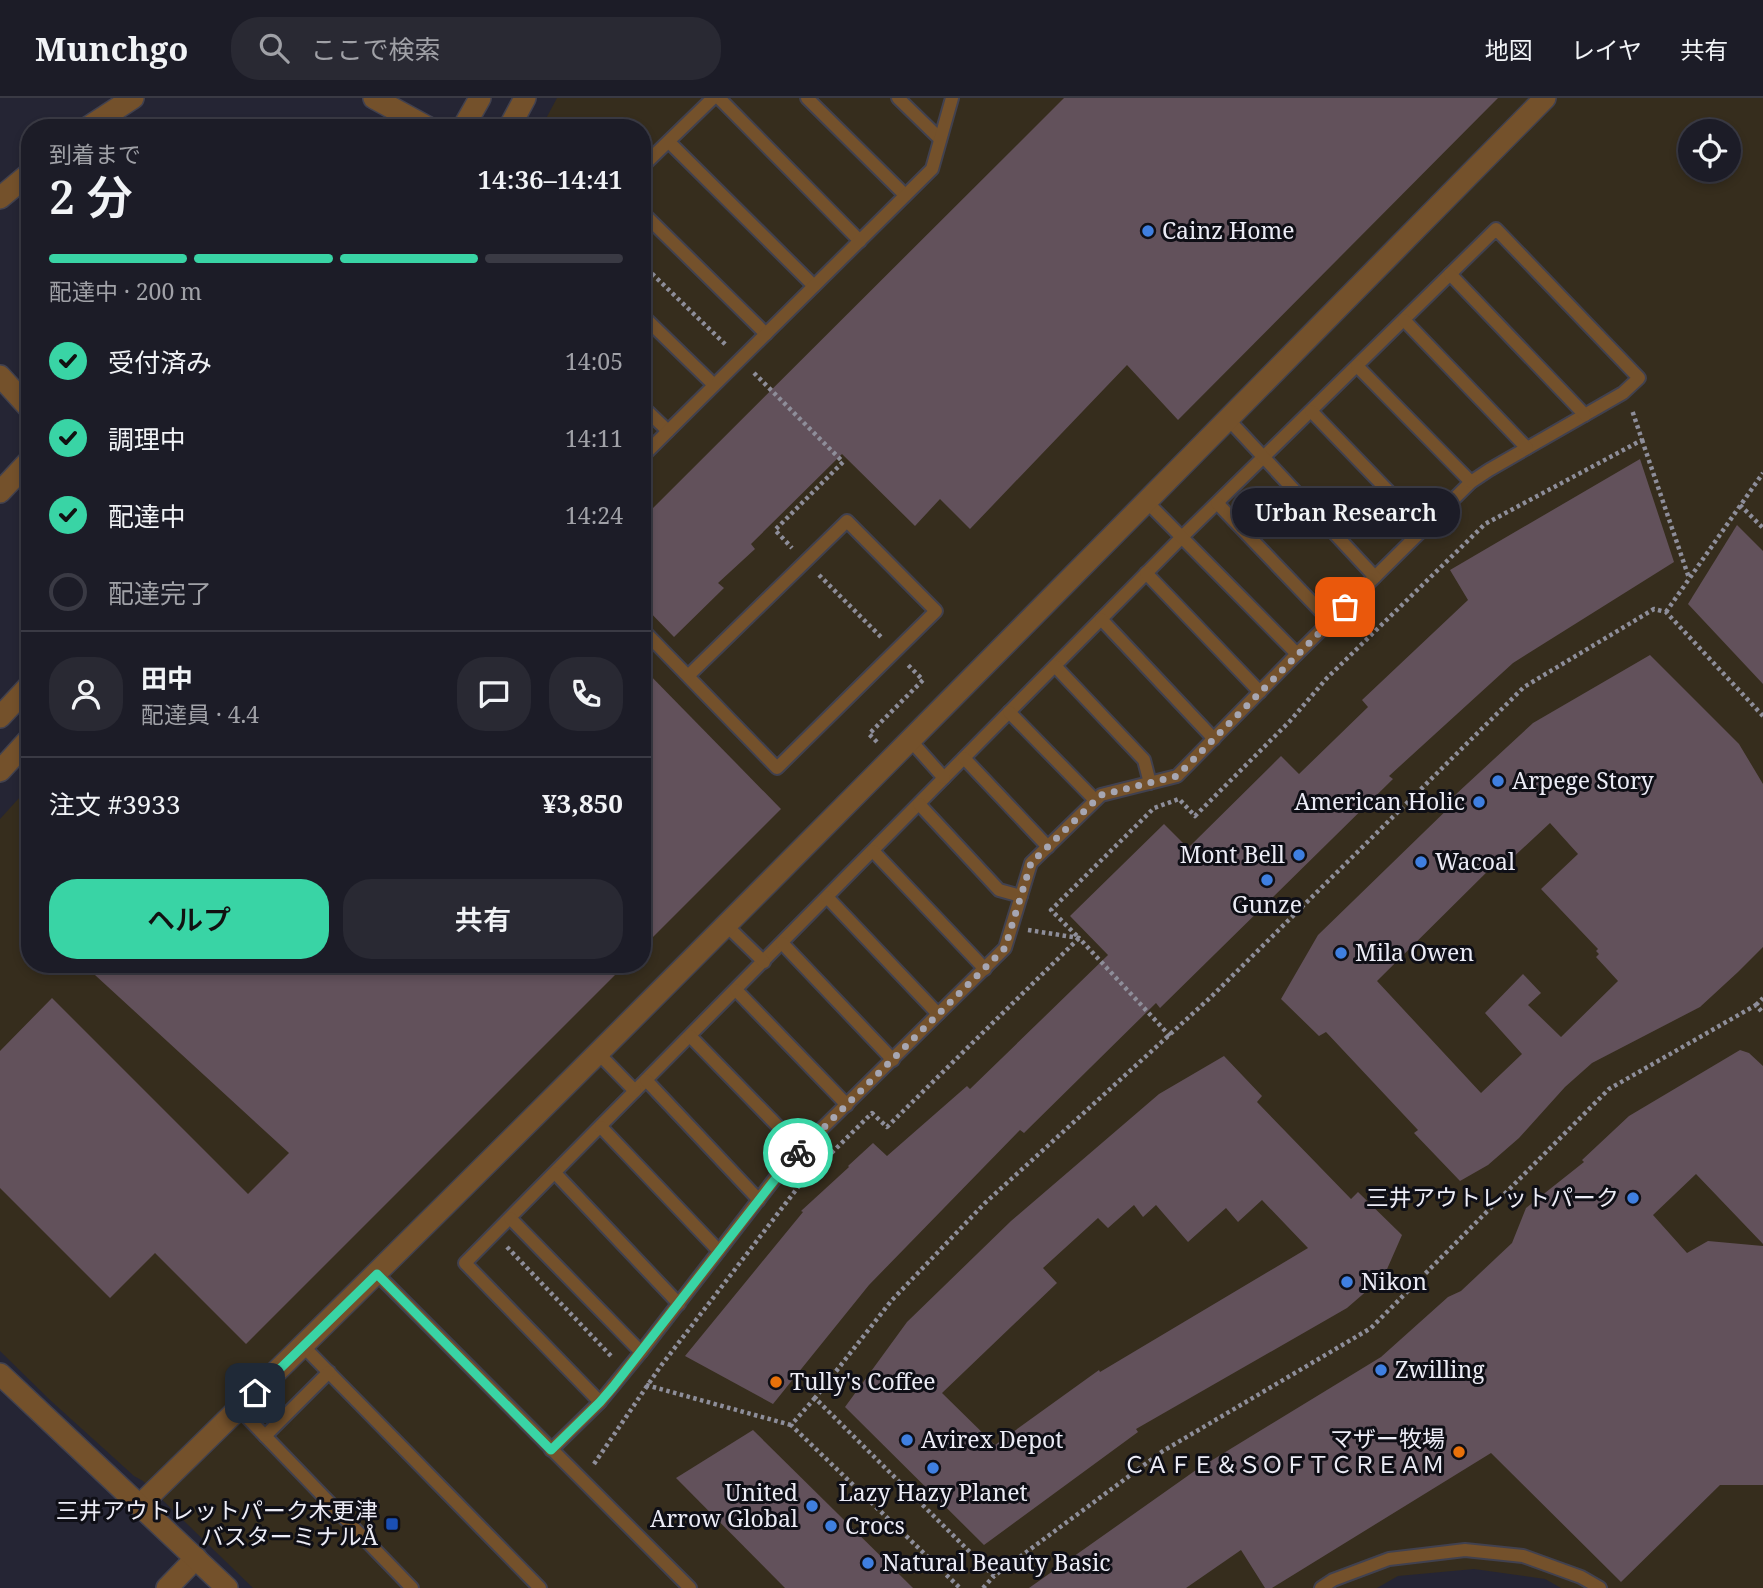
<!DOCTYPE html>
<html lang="ja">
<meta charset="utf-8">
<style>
:root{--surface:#1c1c27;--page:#292933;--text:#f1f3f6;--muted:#a0a1a7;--line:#3a3a44;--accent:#39d4a5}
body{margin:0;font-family:"Noto Serif","Noto Sans JP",serif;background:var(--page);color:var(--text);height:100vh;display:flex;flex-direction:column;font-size:26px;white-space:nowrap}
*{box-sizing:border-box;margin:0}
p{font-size:23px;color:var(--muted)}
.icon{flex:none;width:38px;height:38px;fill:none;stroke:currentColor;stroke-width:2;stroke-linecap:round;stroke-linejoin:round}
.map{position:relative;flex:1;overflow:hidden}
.side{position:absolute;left:21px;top:21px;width:630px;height:854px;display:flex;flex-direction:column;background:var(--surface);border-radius:28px;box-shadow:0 4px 10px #0003,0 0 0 2px var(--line)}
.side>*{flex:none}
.tools{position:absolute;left:1678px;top:21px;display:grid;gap:14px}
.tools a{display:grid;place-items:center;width:63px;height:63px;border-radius:50%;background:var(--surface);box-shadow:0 4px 10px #0003,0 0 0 2px var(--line);font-size:35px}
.pin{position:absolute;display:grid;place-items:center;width:60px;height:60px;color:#fff;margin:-30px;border-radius:14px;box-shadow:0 4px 10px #0006}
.courier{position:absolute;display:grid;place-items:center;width:70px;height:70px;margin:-35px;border:5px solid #39d4a5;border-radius:50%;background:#fff;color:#222;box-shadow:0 2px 9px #0007}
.bubble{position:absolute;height:49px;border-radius:24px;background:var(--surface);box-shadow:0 4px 10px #0003,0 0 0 2px var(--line);font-size:23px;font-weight:600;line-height:49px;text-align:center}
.head em{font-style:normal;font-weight:600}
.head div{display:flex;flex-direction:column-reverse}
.head{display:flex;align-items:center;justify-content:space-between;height:119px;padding:0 28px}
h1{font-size:46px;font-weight:600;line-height:52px}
.bar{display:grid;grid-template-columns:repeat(4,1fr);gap:10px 7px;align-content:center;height:84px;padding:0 28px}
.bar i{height:9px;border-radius:5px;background:var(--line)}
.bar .selected{background:var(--accent)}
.bar p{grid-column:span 4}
.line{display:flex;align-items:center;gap:18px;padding:0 28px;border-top:2px solid var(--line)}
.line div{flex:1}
.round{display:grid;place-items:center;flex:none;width:74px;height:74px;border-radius:28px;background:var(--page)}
ol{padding:0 28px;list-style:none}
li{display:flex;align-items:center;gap:21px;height:77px}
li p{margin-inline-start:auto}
li .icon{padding:7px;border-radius:50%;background:var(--accent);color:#111;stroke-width:4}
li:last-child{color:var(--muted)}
li i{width:38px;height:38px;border:4px solid var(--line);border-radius:50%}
.action{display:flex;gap:14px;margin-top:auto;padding:14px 28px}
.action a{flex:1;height:80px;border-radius:28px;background:var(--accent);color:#111;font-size:28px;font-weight:600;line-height:80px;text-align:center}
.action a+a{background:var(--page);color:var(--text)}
header{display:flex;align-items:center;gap:42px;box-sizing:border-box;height:98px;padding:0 35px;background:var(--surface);border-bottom:2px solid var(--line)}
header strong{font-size:33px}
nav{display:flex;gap:38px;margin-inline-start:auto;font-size:24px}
.search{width:490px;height:63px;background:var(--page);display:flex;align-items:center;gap:18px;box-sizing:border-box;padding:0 24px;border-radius:28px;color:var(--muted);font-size:26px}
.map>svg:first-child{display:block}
.commercial{fill:#362d1d;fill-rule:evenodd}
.building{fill:#62515b;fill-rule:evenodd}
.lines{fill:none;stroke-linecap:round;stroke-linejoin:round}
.service-casing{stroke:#41414f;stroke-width:16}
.minor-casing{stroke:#41414f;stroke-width:24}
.tertiary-casing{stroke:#41414f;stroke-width:24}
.path{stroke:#8e8e9a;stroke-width:4.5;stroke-dasharray:3.5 3.5;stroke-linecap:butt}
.service{stroke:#74512b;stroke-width:12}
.minor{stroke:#74512b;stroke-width:21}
.tertiary{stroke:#74512b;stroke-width:21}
.done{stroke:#a6a6b2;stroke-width:7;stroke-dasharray:0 12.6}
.route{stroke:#39d4a5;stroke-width:9}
.shop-dot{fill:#3f7fe0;stroke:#0f0f16;stroke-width:2.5}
.food-dot{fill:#e8710a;stroke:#0f0f16;stroke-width:2.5}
.transit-dot{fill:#1a4fb4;stroke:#0f0f16;stroke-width:2.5}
.labels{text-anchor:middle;stroke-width:6;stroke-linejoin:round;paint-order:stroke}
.poi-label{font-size:23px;fill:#ececf6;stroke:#0f0f16;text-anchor:start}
</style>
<header>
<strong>Munchgo</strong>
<div class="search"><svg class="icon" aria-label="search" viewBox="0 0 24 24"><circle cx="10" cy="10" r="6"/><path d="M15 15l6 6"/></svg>ここで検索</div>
<nav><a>地図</a><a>レイヤ</a><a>共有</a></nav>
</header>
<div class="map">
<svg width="1763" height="1490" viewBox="0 0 1763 1490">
<rect width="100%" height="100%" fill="#252534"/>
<!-- commercial -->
<path class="commercial" d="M557 0H1763V1490H1561L1545 1481 1474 1471 1398 1478 1377 1490H253L143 1383 134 1378 50 1302 0 1253V721L30 688V866H642V30H541ZM1690 33H1729V72H1690Z"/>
<!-- building -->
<g class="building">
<path d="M1064 0H1498L1178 322 1127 267 970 431 940 401 915 428 842 356 751 446 755 451 718 485 724 490 674 539 642 506V421Z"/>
<path d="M1640 361 1674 464 1513 565 1389 678 1393 681 1160 910 1156 905 1024 1035 1020 1032 869 1187 773 1306 685 1258 803 1114 801 1113 849 1069 848 1068 873 1045 887 1058 967 988 970 991 1108 857 1070 818 1164 726 1188 750 1281 658 1299 676 1368 609 1362 602 1468 502 1450 472Z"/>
<path d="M1737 427 1763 453V586L1688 506Z"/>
<path d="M1650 557 1739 646 1763 686V849L1738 874 1700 909 1592 965 1565 989 1519 1040 1488 1067 1460 1083 1414 1035 1418 1032 1326 934 1319 938 1281 901 1318 837 1457 702 1454 698 1533 625ZM1550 725 1578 756 1541 791 1598 851 1596 853 1599 856 1596 859 1618 883 1561 939 1528 907 1541 895 1523 876 1485 915 1522 956 1481 995 1377 883 1502 759 1507 765Z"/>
<path d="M642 569 781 711 642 850Z"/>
<path d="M83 866H626L246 1246 155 1155 110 1200 0 1090V953L52 900 248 1096 289 1055Z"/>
<path d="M1740 952 1749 955 1763 968V1146L1696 1076 1653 1117 1687 1155 1708 1143 1763 1148V1387H1720L1621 1484 1491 1355 1272 1490H1265L1241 1452 1186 1490H1029L1196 1372 1381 1259 1448 1199 1461 1193 1512 1145 1526 1110 1584 1064 1582 1062 1629 1018Z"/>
<path d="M1224 958 1262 998 1257 1004 1351 1101 1358 1094 1402 1137 1384 1178 1347 1210 1136 1331 1138 1334 984 1447 845 1309 907 1224 1011 1123 1159 996ZM1262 1102 1308 1150 1100 1274 1099 1272 995 1347 942 1295 1057 1185 1043 1170 1098 1120 1108 1130 1134 1107 1143 1119 1156 1107 1188 1144 1226 1110 1238 1124Z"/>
<path d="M753 1332 913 1490H785L676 1380Z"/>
</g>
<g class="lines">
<!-- service casing -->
<g class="service-casing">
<g id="service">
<path d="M719 0 860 143"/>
<path d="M807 0 905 97"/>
<path d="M898 0 940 41"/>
<path d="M514 22 530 30"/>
<path d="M669 44 814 188"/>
<path d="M642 69 713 0"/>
<path d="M642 114 766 236"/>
<path d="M1496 131 1639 280 1623 295 1489 372 1471 384 1297 556 1177 678 1101 697 1031 765 1005 850 787 1065 641 1254 600 1304 465 1165 1182 439Z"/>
<path d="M1450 176 1585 317"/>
<path d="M642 217 714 287"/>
<path d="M1404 222 1527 350"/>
<path d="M1357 268 1471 384"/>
<path d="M642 308 668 333"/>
<path d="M1311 313 1424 430"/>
<path d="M1228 321 1375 479"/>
<path d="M642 359 932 71 952 0"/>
<path d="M1147 404 1297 556"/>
<path d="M1217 405 1330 523"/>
<path d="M1146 475 1260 594"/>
<path d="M1101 521 1214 641"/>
<path d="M642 531 777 670 936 513 847 423 688 578"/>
<path d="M1055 568 1144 662 1150 685"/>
<path d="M1009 614 1095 702"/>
<path d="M911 643 944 680"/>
<path d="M964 660 1048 749"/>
<path d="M919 706 999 792 1021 798"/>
<path d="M873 753 985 871"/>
<path d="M827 799 938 916"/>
<path d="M726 827 764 864"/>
<path d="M782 845 893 962"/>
<path d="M736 892 847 1007"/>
<path d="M690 938 801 1052"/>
<path d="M598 955 635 993"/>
<path d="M646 982 759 1102"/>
<path d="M601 1029 719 1153"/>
<path d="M555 1075 679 1206"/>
<path d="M510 1120 641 1254"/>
<path d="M377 1176 690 1490"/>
<path d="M303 1248 540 1490"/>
<path d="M239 1311 412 1490"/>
<path d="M265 1338 329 1274"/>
<path d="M551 1352 600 1304"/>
<path d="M1321 1490 1333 1482 1389 1461 1465 1452 1523 1458 1581 1479 1600 1490"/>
</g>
</g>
<!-- minor casing -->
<g class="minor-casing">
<g id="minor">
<path d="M0 394 30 362"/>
<path d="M140 1407C615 944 1079 472 1545 0"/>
<path d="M167 1490 196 1460"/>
</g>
</g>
<!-- tertiary casing -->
<g class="tertiary-casing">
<g id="tertiary">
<path d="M374 0 429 30"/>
<path d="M87 30 133 0"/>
<path d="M463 30 480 0"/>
<path d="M509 30 525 0"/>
<path d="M0 100 30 75"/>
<path d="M0 278 30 311"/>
<path d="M0 619 30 587"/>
<path d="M0 673 30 640"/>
<path d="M0 1276 227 1490"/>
</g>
</g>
<!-- path -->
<g class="path">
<path d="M642 166 727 248"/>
<path d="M754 275 843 364 775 432 792 450"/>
<path d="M1642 342 1689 480"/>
<path d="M1740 407 1763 430"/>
<path d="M819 477 882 540"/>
<path d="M1666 514 1763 375"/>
<path d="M1763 618 1666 514 1654 511 1524 589 1212 898 985 1105 892 1202 815 1300 994 1478 1163 1353 1371 1230 1609 991 1756 907 1763 915"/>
<path d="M877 644 869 636 923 582 908 567"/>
<path d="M1028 832 1079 840 1170 938"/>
<path d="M1756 907 1763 900"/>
<path d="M507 1149 612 1259"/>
<path d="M646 1287 791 1327"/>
<path d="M815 1300 791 1327 960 1490"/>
<path d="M594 1366 660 1269 802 1084 872 1015 887 1029 1079 840 1051 812 1154 710 1179 701 1195 718 1290 623 1327 580 1485 426 1642 342 1632 312"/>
<path d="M983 1490 994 1478"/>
</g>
<!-- service -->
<use href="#service" class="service"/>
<!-- minor -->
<use href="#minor" class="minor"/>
<!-- tertiary -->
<use href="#tertiary" class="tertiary"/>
</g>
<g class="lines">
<!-- done -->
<path class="done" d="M798 1055 1005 850 1031 765 1101 697 1177 678 1345 509"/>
<!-- route -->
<path class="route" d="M255 1295 377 1176 551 1352 600 1304 613 1289 787 1066 798 1055"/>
</g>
<!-- markers -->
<g class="shop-dot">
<circle cx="1148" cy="133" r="7"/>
<circle cx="1498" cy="683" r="7"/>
<circle cx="1479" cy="704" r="7"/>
<circle cx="1299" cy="757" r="7"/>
<circle cx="1421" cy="764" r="7"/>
<circle cx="1267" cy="782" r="7"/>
<circle cx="1341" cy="855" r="7"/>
<circle cx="1633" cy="1100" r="7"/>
<circle cx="1347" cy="1184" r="7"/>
<circle cx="1381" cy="1272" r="7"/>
<circle cx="907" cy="1342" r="7"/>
<circle cx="933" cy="1370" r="7"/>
<circle cx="812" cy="1408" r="7"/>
<circle cx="831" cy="1428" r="7"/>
<circle cx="868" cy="1465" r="7"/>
</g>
<g class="food-dot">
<circle cx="776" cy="1284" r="7"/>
<circle cx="1459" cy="1354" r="7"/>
</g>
<rect class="transit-dot" x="385" y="1419" width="14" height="14" rx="3.5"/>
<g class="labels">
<!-- poi labels -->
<g class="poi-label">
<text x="1162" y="141">Cainz Home</text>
<text x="1512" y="691">Arpege Story</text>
<text x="1465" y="712" text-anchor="end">American Holic</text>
<text x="1285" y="765" text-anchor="end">Mont Bell</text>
<text x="1435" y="772">Wacoal</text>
<text x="1267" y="815" text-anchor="middle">Gunze</text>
<text x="1355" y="863">Mila Owen</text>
<text x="1619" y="1108" text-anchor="end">三井アウトレットパーク</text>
<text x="1361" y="1192">Nikon</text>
<text x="1395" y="1280">Zwilling</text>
<text x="790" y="1292">Tully's Coffee</text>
<text x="1445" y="1349" text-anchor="end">マザー牧場<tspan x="1445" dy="26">ＣＡＦＥ＆ＳＯＦＴＣＲＥＡＭ</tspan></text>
<text x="921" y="1350">Avirex Depot</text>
<text x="798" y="1403" text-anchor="end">United<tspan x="798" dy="26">Arrow Global</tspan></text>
<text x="933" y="1403" text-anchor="middle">Lazy Hazy Planet</text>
<text x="378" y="1421" text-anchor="end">三井アウトレットパーク木更津<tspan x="378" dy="26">バスターミナルÅ</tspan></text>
<text x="845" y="1436">Crocs</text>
<text x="882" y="1473">Natural Beauty Basic</text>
</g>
</g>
</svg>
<div class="tools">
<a><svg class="icon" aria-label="locate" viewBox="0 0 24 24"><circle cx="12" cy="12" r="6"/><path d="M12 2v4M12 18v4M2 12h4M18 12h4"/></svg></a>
</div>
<div class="pin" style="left:1345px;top:509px;background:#ea580c"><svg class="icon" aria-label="bag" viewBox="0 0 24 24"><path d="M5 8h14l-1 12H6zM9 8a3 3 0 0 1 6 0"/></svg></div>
<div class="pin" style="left:255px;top:1295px;background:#1f2937"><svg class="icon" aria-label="home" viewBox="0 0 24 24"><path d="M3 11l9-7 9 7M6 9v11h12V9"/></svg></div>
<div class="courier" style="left:798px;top:1055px"><svg class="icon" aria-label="bike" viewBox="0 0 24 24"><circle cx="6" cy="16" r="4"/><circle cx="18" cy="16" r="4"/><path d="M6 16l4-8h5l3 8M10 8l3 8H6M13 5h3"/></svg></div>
<div class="bubble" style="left:1232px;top:390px;width:228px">Urban Research</div>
<section class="side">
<div class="head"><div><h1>2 分</h1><p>到着まで</p></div><em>14:36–14:41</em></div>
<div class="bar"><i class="selected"></i><i class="selected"></i><i class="selected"></i><i></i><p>配達中 · 200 m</p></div>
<ol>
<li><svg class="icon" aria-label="check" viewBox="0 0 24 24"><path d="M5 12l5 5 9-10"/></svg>受付済み<p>14:05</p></li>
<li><svg class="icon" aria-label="check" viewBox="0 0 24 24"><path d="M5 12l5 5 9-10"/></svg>調理中<p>14:11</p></li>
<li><svg class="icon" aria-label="check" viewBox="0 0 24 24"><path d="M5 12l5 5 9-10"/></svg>配達中<p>14:24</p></li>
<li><i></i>配達完了</li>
</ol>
<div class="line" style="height:126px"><a class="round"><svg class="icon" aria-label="person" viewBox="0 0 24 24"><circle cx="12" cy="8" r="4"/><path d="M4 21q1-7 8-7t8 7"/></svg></a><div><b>田中</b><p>配達員 · 4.4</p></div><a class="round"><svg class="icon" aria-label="chat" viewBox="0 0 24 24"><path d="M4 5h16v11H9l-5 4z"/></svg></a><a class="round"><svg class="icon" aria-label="phone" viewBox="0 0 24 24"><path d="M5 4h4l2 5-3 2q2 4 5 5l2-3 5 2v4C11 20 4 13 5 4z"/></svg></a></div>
<div class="line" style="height:91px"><div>注文 #3933</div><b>¥3,850</b></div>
<div class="action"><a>ヘルプ</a><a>共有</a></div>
</section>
</div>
